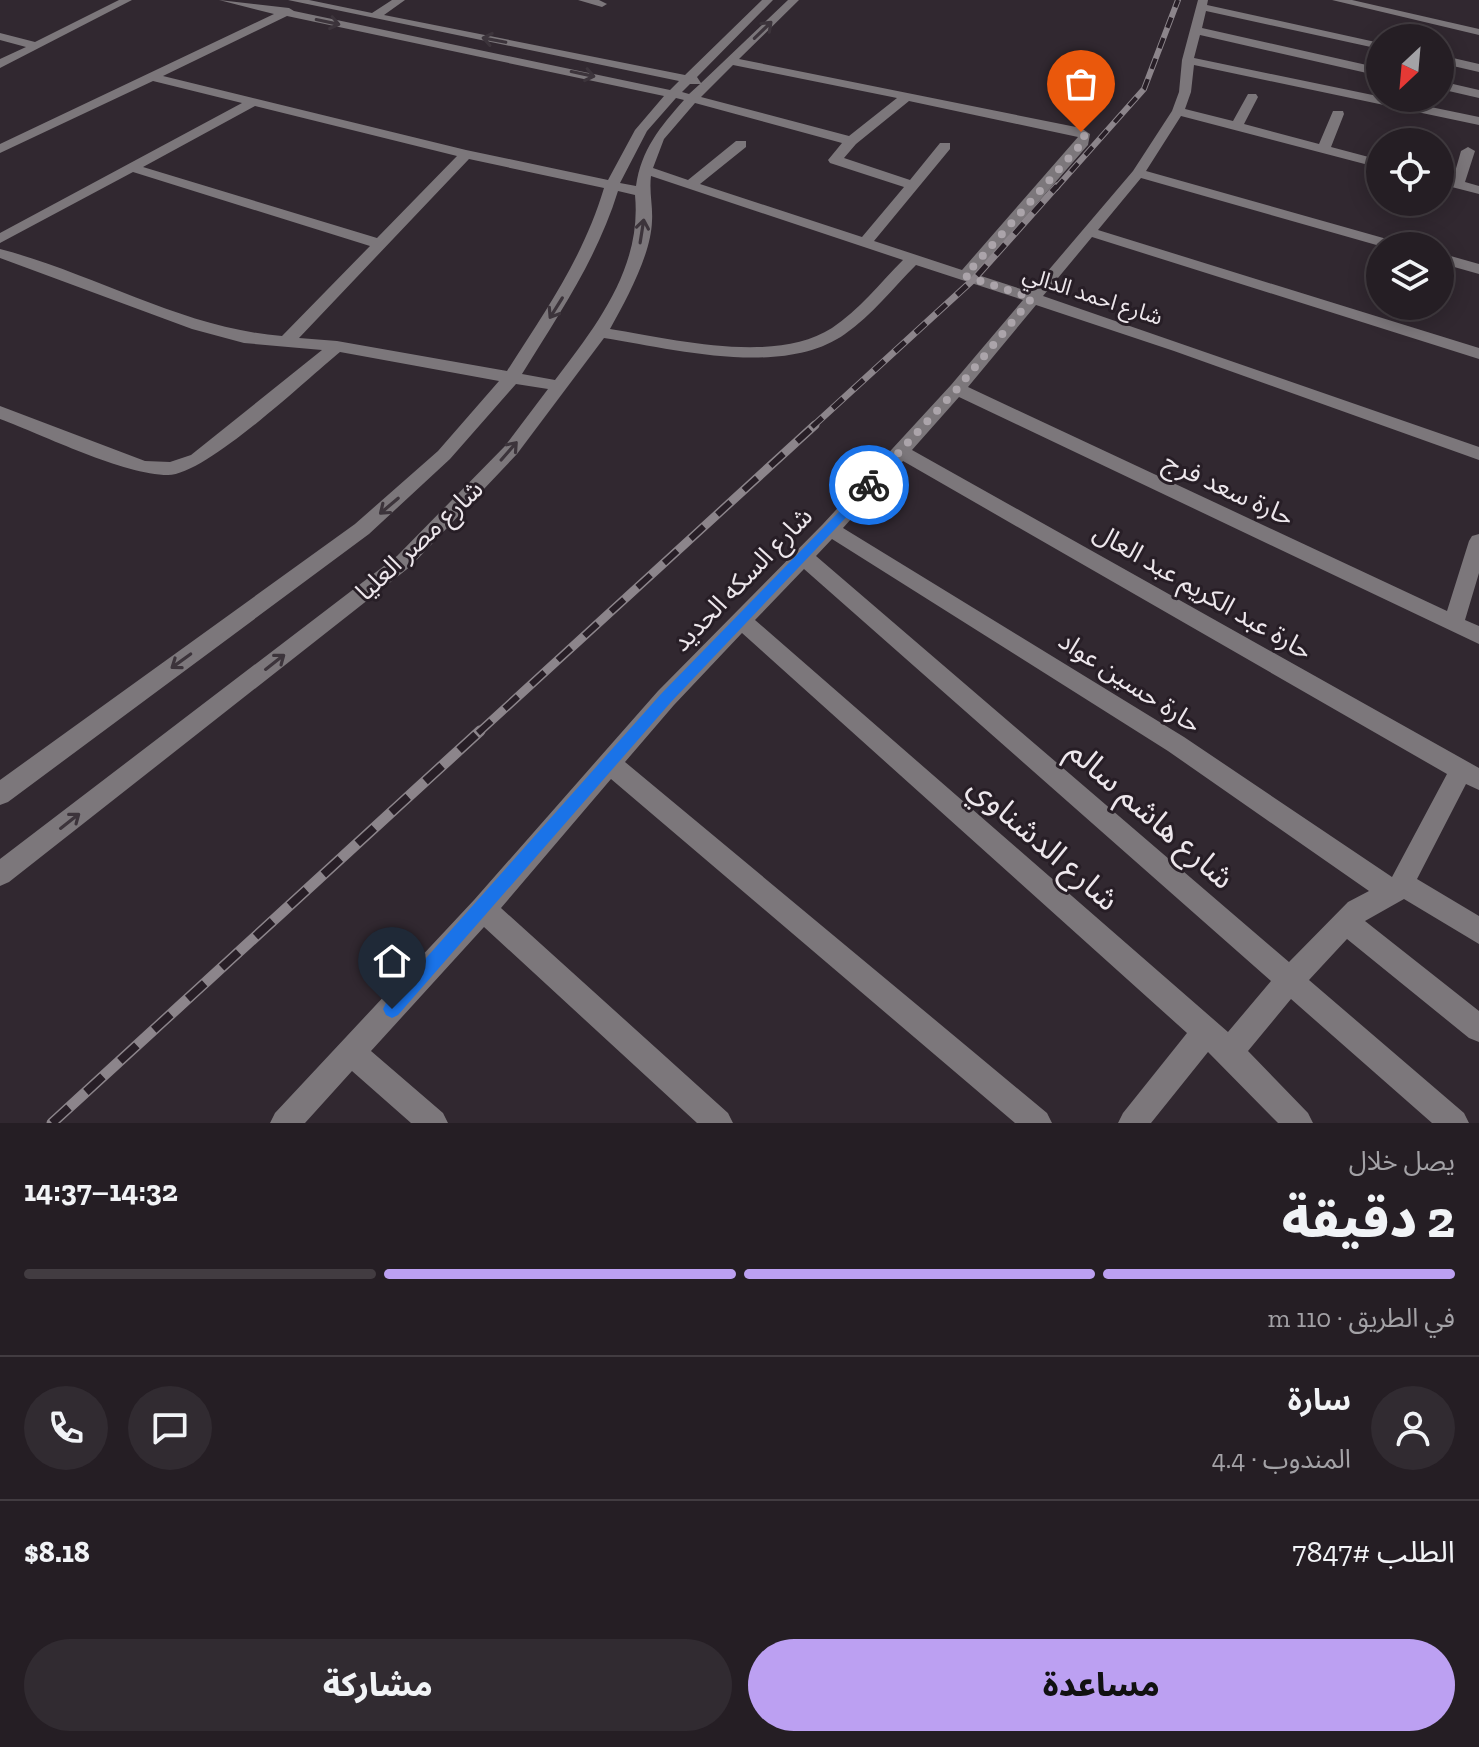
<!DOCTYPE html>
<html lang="ar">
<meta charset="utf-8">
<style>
:root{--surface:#251e24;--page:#312b31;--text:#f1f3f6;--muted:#a3a2a6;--line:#423c41;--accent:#bca0f2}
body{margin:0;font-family:"Zilla Slab","Noto Sans Arabic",serif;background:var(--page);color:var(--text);direction:rtl;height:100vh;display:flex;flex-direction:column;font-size:30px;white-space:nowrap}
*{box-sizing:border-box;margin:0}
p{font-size:26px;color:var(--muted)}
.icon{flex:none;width:44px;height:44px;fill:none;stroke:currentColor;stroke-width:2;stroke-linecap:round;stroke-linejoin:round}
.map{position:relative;height:1123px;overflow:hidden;direction:ltr}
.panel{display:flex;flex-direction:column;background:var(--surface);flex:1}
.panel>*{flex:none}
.needle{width:52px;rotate:206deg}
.fabs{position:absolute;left:1366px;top:24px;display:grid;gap:16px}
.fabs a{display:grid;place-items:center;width:88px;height:88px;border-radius:50%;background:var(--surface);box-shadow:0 4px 20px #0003,0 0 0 2px var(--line);font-size:40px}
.pin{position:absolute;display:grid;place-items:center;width:68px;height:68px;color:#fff;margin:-82px -34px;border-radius:50% 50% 50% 0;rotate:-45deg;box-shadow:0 0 8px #0007}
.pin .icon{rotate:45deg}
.courier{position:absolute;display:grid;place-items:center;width:80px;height:80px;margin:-40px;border:6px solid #1a73e8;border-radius:50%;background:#fff;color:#222;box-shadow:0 2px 10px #0007}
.head em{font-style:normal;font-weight:800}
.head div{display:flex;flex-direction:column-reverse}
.head{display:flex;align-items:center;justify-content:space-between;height:136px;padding:0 24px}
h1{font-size:52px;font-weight:800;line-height:60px}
.bar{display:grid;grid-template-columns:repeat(4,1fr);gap:12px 8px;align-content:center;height:96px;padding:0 24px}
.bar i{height:10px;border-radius:6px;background:var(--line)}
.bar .selected{background:var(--accent)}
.bar p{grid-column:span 4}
.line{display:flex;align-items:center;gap:20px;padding:0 24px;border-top:2px solid var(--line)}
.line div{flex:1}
.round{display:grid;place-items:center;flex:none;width:84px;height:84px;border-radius:42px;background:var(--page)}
.primary-button{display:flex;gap:16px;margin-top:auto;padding:16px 24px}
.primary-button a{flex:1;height:92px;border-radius:48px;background:var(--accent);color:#111;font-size:32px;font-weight:800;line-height:92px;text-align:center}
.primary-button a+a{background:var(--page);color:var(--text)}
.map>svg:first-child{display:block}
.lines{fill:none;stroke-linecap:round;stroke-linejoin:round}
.minor{fill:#7c777b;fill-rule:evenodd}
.rail-far3-casing{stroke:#8c858b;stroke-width:6}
.rail-far2-casing{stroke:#8c858b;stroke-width:7}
.rail-far1-casing{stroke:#8c858b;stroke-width:9}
.rail-casing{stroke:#8c858b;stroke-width:11}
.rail-far3{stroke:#271e26;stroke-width:4;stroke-dasharray:11;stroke-linecap:butt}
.rail-far2{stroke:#271e26;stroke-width:5;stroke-dasharray:14;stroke-linecap:butt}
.rail-far1{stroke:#271e26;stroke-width:6;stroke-dasharray:18;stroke-linecap:butt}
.rail{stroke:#271e26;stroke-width:8;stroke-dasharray:23;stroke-linecap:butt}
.oneway{stroke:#3c343b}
.route{fill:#1a73e8}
.done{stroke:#aba4aa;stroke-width:8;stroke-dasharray:0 14.4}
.labels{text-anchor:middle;stroke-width:6;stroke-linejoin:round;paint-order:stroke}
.far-street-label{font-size:22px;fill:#ede7ec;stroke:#271e26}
.street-label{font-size:26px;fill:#ede7ec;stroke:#271e26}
.near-street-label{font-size:32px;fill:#ede7ec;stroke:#271e26}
</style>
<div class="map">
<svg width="1479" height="1123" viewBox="0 0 1479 1123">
<rect width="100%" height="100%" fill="#312830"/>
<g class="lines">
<!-- minor -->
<g class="minor">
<path d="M119 0H132L0 68V59L26 47 0 40V33L35 42Z"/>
<path d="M219 0 289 8 294 11 670 90 679 81 288 0H309L372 13 392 0H405L384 15 685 75 762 0H773L697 77 701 83 788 0H799L739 59 1081 128 1090 134 1088 145 975 274 1030 292 1133 171 1172 111 1179 92 1182 60 1198 0H1208L1207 5 1380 43V49L1206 11 1202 28 1380 68V76L1200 35 1194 58 1479 117V125L1194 65 1191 92 1185 109 1233 121 1248 94H1256L1258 97 1244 124 1319 144 1333 111H1343L1344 114 1331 147 1380 160V168L1181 116 1146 171 1401 243 1403 246H1380L1141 178 1098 230 1479 348V359L1092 237 1043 296 1479 447V460L1174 351 1036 305 968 387 1447 611 1469 541 1472 536 1479 534V573L1465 620 1479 626V644L959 397 912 450 1479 768V790L1466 784 1417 879 1479 916V944L1404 899 1365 921 1479 1011V1042L1469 1038 1347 939 1309 980 1464 1113 1469 1123H1432L1291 999 1248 1051 1308 1113 1313 1123H1278L1208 1052 1151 1123H1118L1123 1113 1187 1033 742 633 674 705 625 762 1047 1113 1052 1123H1015L611 779 501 908 728 1113 733 1123H697L484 927 371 1051 443 1113 448 1123H411L352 1071 305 1123H270L275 1113 474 900 658 691 823 524 951 385 1023 300 916 265C893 288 872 315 845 334 783 378 674 349 604 338L517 454 411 566 9 882 0 886V859L397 556 505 446 548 389 516 384 450 459 369 534 8 802 0 805V780L355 524 438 451 499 381 340 352C307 379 206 475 168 475 124 475 43 435 0 419V406L145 461 170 462 191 455 322 350 244 343 192 329 0 258V249C96 274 182 328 282 336L370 246 133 172 0 243V233L242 103 153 81 0 153V144L274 14ZM287 16 664 96 635 130 608 180 466 150 163 76ZM733 65 897 98 849 136 701 97ZM690 84H700L689 94 682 92ZM676 98 684 100C660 127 641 150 636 186L620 183 647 131ZM909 101 1078 137 962 270 874 241 950 149V143H940L910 180 844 158 856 144ZM695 103 842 143 828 160 830 163 904 187 862 237 700 184 746 147V141H736L688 180 653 168 664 139ZM255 106 457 156 377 238 143 167ZM469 159 604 188C583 258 546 310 507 371L337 341 299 338ZM651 176 903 260C880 283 859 310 832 328 774 365 674 339 610 329 626 300 651 255 652 221 653 206 649 192 651 176ZM618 191 635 195C642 267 597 325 555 380L522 374C559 314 597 259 618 191ZM903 461 1447 774 1392 877 1184 737 843 528ZM832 539 1168 751 1369 891 1348 902 1289 962 816 556ZM804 569 1271 981 1228 1032 755 620Z"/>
<path d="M578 0H599L607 4 602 7Z"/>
<path d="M1332 0H1352L1479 29V35Z"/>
<path d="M1440 55 1479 64V72L1440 63Z"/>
<path d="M1440 81 1479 90V98L1440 89Z"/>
<path d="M1468 147 1475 151 1465 182 1479 186V194L1440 184V176L1453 179 1461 151Z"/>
<path d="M1440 253 1479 264V274L1440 263Z"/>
</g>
<!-- rail-far3 casing -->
<g class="rail-far3-casing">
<path id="rail-far3" d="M1056 188 1144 89 1178 0"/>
</g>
<!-- rail-far2 casing -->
<g class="rail-far2-casing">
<path id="rail-far2" d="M812 427 974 279 1057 186"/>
</g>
<!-- rail-far1 casing -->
<g class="rail-far1-casing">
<path id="rail-far1" d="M478 733 815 425"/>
</g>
<!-- rail casing -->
<g class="rail-casing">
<path id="rail" d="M52 1123 480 731"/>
</g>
<!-- rail-far3 -->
<use href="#rail-far3" class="rail-far3"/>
<!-- rail-far2 -->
<use href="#rail-far2" class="rail-far2"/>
<!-- rail-far1 -->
<use href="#rail-far1" class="rail-far1"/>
<!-- rail -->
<use href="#rail" class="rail"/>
</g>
<!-- one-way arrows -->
<defs><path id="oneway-shaft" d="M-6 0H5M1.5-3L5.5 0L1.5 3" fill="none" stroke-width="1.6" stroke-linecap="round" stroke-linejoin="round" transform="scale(2)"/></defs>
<g class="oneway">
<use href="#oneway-shaft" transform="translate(328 22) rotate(12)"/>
<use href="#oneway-shaft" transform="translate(763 30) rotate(-44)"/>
<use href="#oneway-shaft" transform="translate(494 40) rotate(-169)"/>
<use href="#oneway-shaft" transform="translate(583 74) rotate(12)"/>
<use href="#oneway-shaft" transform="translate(642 231) rotate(-81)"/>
<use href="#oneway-shaft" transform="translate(556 308) rotate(122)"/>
<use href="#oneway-shaft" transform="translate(509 451) rotate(-49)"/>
<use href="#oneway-shaft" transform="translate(389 506) rotate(140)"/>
<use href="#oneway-shaft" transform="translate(181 661) rotate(144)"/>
<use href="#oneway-shaft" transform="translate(275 662) rotate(-38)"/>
<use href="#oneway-shaft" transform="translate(70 821) rotate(-38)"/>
</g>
<!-- route -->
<path class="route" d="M869 481 875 485 874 488 671 702 398 1015 392 1018 386 1015 383 1009 386 1003 661 694Z"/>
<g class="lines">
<!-- done -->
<path class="done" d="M869 485 957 389 1032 298 965 276 1083 142 1085 137 1081 132"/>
</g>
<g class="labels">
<!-- far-street labels -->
<g class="far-street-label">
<text transform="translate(1093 295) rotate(18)" y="8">شارع احمد الدالي</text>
</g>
<!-- street labels -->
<g class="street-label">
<text transform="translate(1229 489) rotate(25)" y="9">حارة سعد فرج</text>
<text transform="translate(419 540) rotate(-43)" y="9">شارع مصر العليا</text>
<text transform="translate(742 579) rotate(-46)" y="9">شارع السكه الحديد</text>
<text transform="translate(1203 591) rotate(30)" y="9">حارة عبد الكريم عبد العال</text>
<text transform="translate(1130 682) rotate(33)" y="9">حارة حسين عواد</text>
</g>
<!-- near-street labels -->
<g class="near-street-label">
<text transform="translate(1151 814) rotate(41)" y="11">شارع هاشم سالم</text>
<text transform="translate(1044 843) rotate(41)" y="11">شارع الدشناوي</text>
</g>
</g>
</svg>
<div class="fabs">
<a><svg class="needle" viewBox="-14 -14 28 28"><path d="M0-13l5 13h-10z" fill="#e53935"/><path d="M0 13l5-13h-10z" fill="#a3a2a6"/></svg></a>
<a><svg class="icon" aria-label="locate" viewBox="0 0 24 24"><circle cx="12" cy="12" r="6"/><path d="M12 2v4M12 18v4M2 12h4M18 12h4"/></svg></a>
<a><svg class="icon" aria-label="layers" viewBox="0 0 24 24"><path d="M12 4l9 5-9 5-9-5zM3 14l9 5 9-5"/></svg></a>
</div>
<div class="pin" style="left:1081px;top:132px;background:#ea580c"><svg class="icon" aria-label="bag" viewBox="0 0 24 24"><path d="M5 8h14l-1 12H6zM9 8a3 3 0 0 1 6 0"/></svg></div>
<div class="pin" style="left:392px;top:1009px;background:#1f2937"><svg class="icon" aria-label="home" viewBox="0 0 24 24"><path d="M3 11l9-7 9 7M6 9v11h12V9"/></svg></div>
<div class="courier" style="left:869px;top:485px"><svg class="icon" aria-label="bike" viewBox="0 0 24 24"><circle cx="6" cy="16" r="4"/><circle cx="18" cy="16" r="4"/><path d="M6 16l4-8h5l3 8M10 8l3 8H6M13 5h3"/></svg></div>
</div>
<section class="panel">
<div class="head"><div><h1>2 دقيقة</h1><p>يصل خلال</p></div><em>14:32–14:37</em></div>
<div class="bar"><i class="selected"></i><i class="selected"></i><i class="selected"></i><i></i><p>في الطريق · 110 m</p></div>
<div class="line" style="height:144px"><a class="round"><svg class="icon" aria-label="person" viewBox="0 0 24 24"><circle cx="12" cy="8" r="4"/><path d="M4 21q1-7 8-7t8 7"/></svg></a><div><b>سارة</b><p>المندوب · 4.4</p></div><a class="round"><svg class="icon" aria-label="chat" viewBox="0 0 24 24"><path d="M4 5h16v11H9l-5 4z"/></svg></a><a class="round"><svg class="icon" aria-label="phone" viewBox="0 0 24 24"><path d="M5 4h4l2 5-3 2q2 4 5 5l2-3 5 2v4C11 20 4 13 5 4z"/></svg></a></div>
<div class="line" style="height:104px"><div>الطلب #7847</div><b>$8.18</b></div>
<div class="primary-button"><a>مساعدة</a><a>مشاركة</a></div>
</section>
